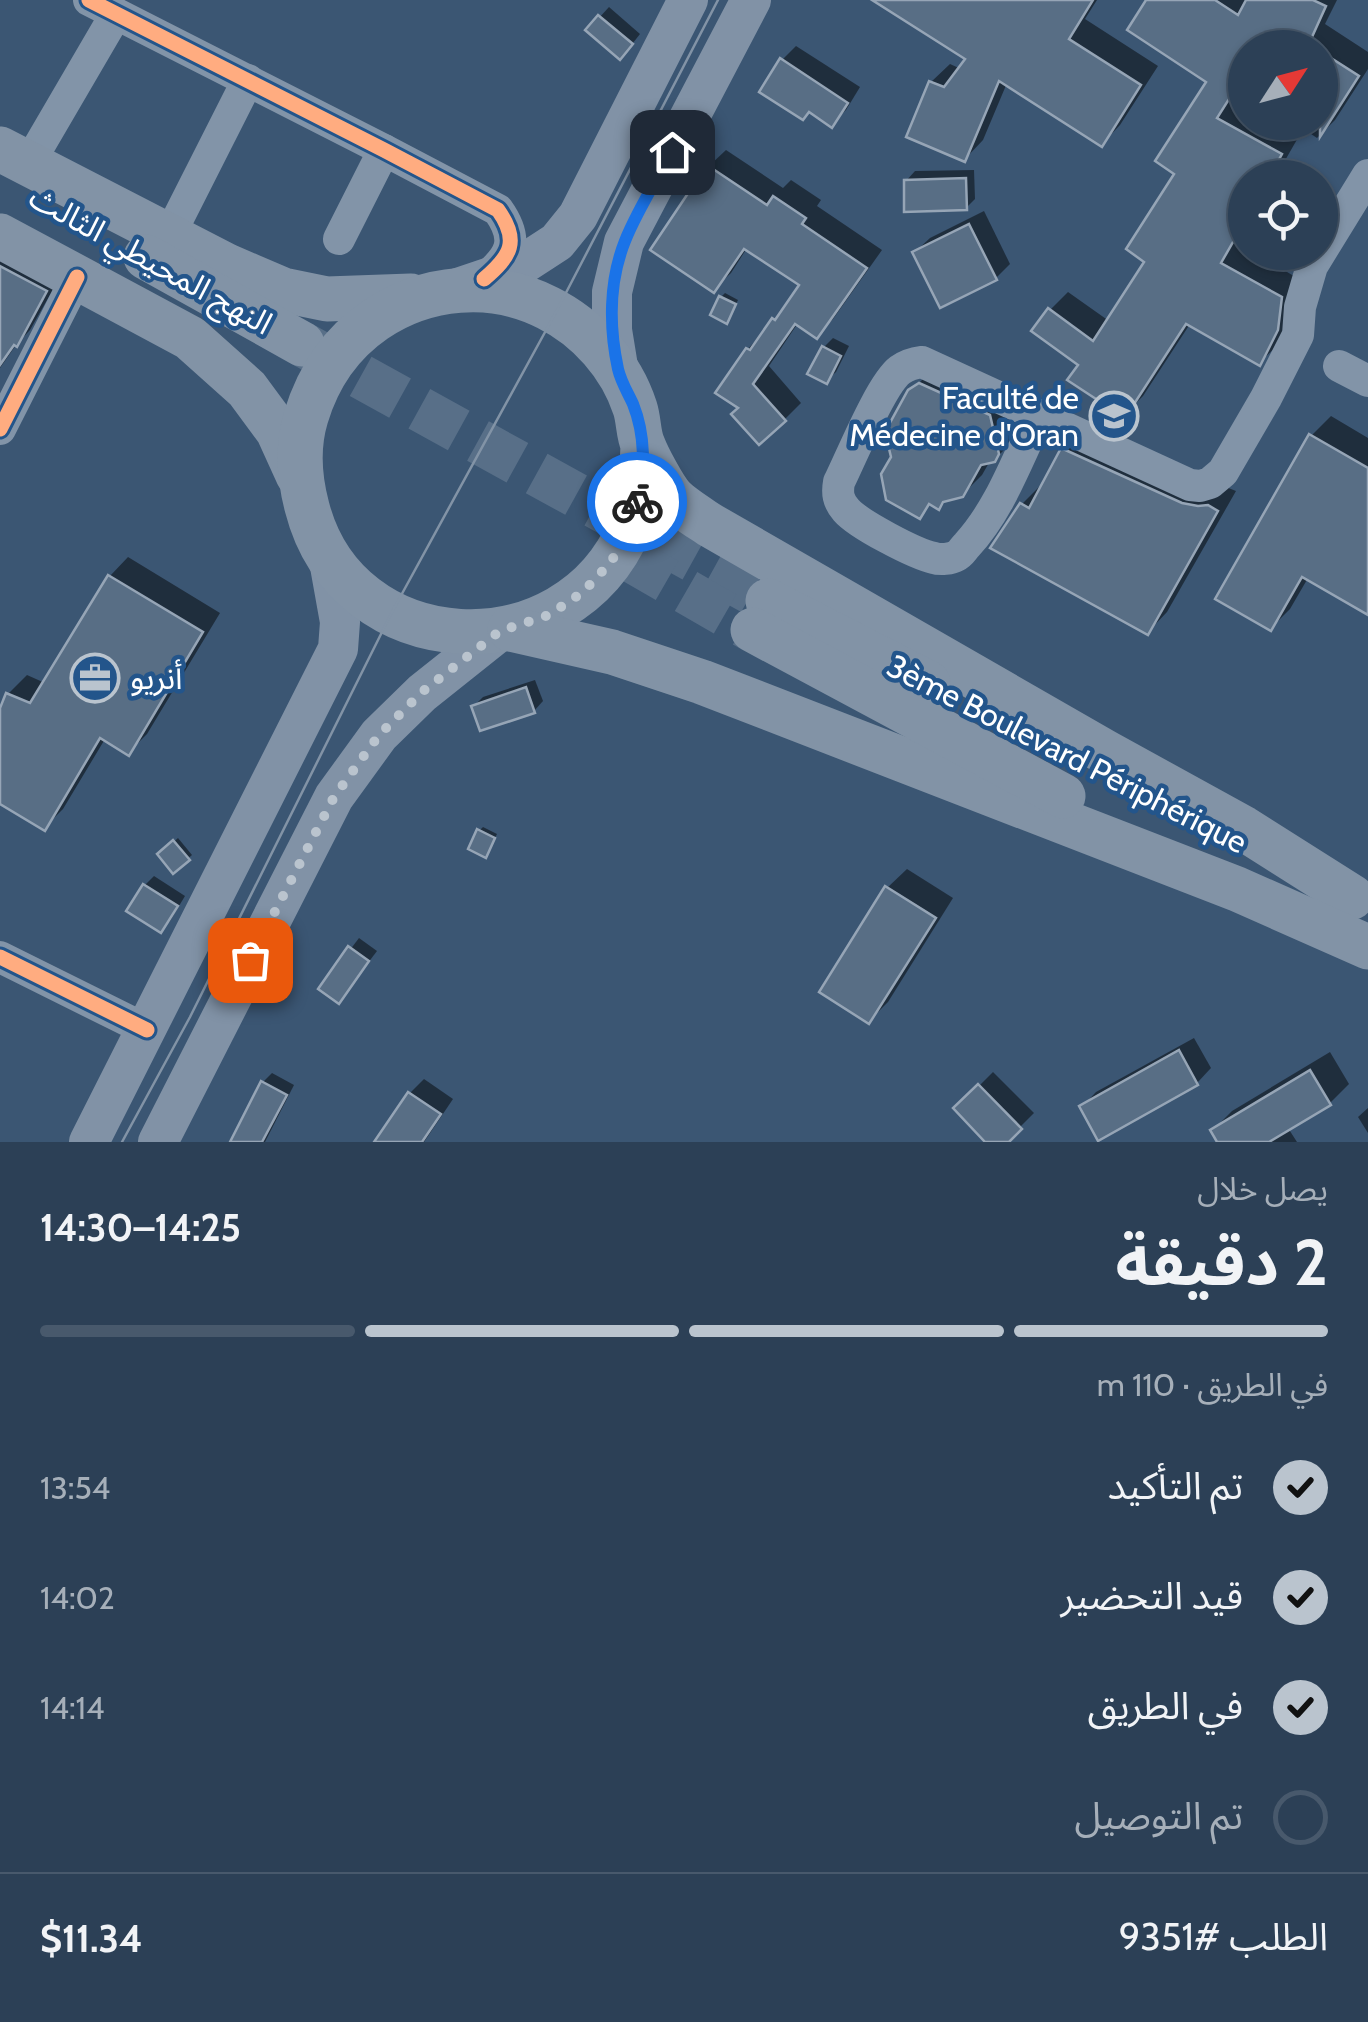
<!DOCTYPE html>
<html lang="ar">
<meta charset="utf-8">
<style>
:root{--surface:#2c4056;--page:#384b60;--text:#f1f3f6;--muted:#a6afb9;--line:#48596c;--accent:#bac4ce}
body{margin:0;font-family:Cabin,"Noto Sans Arabic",sans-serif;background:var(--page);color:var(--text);direction:rtl;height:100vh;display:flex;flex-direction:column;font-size:38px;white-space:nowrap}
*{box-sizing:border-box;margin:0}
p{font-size:32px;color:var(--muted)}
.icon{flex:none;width:55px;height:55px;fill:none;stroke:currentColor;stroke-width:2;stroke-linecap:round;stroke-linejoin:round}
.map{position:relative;height:1142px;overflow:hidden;direction:ltr}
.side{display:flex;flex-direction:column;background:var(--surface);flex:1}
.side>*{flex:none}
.needle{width:65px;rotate:54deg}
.tools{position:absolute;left:1228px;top:30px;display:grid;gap:20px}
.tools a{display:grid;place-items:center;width:110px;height:110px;border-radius:50%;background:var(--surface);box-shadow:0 2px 8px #0004,0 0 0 2px var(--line);font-size:50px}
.pin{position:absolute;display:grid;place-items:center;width:85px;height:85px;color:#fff;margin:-42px;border-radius:20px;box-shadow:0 5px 15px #0006}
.courier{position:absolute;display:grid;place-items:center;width:100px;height:100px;margin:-50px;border:8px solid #1a73e8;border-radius:50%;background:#fff;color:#222;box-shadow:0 2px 12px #0007}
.headline em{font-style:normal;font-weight:700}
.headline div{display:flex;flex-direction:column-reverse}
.headline{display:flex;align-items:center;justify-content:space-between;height:170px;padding:0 40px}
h1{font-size:65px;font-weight:700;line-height:75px}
.bar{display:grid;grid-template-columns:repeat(4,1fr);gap:15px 10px;align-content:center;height:120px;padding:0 40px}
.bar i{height:12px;border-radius:8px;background:var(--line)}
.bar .selected{background:var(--accent)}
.bar p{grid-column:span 4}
.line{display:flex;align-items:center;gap:25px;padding:0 40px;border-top:2px solid var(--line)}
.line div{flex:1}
ol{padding:0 40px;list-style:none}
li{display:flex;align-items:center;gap:30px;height:110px}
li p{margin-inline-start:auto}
li .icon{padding:10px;border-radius:50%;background:var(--accent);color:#111;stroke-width:4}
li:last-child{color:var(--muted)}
li i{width:55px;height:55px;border:5px solid var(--line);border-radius:50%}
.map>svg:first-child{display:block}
.shadow{fill:#0007}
.building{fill:#586e85;stroke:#96a5b6;stroke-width:2.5}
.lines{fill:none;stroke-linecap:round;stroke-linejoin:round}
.highway-tunnel{stroke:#586f88;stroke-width:45;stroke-dasharray:45 22;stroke-linecap:butt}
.minor{stroke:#8294a8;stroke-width:32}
.major{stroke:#8192a6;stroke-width:40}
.highway{stroke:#8293a6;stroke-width:45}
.tram{stroke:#8293a6;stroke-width:2.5}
.cycleway-casing{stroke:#23558b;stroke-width:21}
.cycleway{stroke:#ffac80;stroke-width:15}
.done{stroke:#bac4ce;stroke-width:10;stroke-dasharray:0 18}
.route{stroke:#1a73e8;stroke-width:12}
.labels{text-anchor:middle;stroke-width:9;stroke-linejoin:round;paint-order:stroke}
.street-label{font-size:32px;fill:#fff;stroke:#23558b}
.poi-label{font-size:32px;fill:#fff;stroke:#23558b;text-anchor:end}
</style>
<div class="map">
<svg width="1368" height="1142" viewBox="0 0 1368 1142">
<rect width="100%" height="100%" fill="#3b5673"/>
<!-- shadow -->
<g class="shadow">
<path d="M877 0H1097L1085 19 1158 66 1120 125 1102 144 1007 83 983 140 965 159 931 82 950 64 961 69 969 58Z"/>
<path d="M1149 0H1337L1325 24 1368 52V69L1335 120 1317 138 1293 122H1320V48H1245V91L1240 88 1233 99 1245 105V122H1276L1299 136 1275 178H1245V231L1238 244 1245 248V252H1253L1299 279 1278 345 1259 363 1190 324 1143 396 1125 414 1081 364 1050 310 1068 292 1109 321 1147 261 1210 81Z"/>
<path d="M609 7 640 34 629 48 588 30Z"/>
<path d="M796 46 860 87 846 110 831 124 782 60Z"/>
<path d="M726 150 783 188 791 180 821 200 817 206 882 250 833 319 816 336 798 323 769 366 801 403 785 419 741 408 748 349 787 306 802 284 747 248 731 273 714 289 709 166Z"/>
<path d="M974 170 975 199 966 208 906 181 915 171Z"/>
<path d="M984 211 1010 264 996 278 915 252 930 238Z"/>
<path d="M0 257 60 277 30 330 16 345 0 368Z"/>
<path d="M725 293 738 300 727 321 721 297Z"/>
<path d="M833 338 849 346 836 372 826 381 824 347Z"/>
<path d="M930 372 1009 396 1017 433 1014 440 994 460 990 461 982 475 962 495 932 503 919 516 893 457 910 392Z"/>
<path d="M1331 416 1368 438V613L1308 578 1290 609 1271 628 1311 436Z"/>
<path d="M1082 430 1236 491 1167 612 1148 632 1022 504 1041 485 1043 486 1063 449Z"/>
<path d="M128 557 220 613 147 734 128 753 105 739 63 809 44 828 0 801V735L8 694 27 675 45 683 110 576Z"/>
<path d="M535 680 543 701 534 711 474 706 483 697Z"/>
<path d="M483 827 497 834 486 855 479 831Z"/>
<path d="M178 838 192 855 174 871 160 854Z"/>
<path d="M907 869 953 898 888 1002 869 1021 887 888Z"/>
<path d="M154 876 185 896 170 921 161 930 145 885Z"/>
<path d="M359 938 377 951 339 1001 321 988Z"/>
<path d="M1194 1038 1211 1068 1197 1083 1099 1137 1082 1107 1096 1092Z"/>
<path d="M1330 1052 1349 1084 1330 1103 1288 1128 1297 1142H1220L1213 1130 1232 1111Z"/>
<path d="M993 1072 1034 1113 1005 1142 957 1108Z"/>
<path d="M272 1073 294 1085 265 1142H232L263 1082Z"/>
<path d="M424 1079 453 1099 424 1142H377L410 1093Z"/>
<path d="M1368 1108V1133L1358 1117Z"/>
</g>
<!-- building -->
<g class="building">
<path d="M872 0H1093L1069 39 1141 85 1102 147 999 81 965 162 906 137 929 81 944 87 965 59Z"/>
<path d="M1146 0H1215L1238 15 1246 0H1313L1326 6 1307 48H1245V94L1236 88 1217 118 1282 154 1269 178H1245V221L1221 263 1282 297 1278 330 1260 366 1186 324 1125 418 1067 380 1078 365 1031 331 1048 308 1093 341 1144 262 1126 249 1174 174 1155 161 1206 82 1127 30Z"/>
<path d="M598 15 633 44 620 60 585 30Z"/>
<path d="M1320 51 1359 76 1320 137Z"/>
<path d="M780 58 848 103 832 128 809 112 803 120 759 92Z"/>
<path d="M707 165 767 205 773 196 806 218 802 224 867 268 817 339 795 324 753 384 786 421 759 445 731 414 738 408 715 393 746 348 750 350 772 318 775 320 799 285 744 249 714 293 650 250Z"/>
<path d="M966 178 967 210 904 212V180Z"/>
<path d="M969 224 997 280 940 308 912 252Z"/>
<path d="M0 266 47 291 17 347 14 345 0 365Z"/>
<path d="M719 296 736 304 727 324 710 315Z"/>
<path d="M822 346 841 356 827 384 807 374Z"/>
<path d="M919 383 990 415 999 454 995 462 981 465 963 497 943 502 939 510 929 504 920 519 886 500 881 474 891 457 885 432 908 390Z"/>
<path d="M1309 434 1368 468V615L1302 577 1271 631 1215 599Z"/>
<path d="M1061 448 1182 503 1198 506 1208 505 1218 511 1148 635 990 548 1020 503 1029 508Z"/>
<path d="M108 575 203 632 129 756 100 738 45 831 0 804V708L6 693 30 703Z"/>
<path d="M526 687 535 713 480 731 471 706Z"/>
<path d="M477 829 495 838 486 858 468 849Z"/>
<path d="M173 840 190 860 173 874 157 854Z"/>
<path d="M143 884 178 906 161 933 126 911Z"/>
<path d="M885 886 936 918 869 1024 819 992Z"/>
<path d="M348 946 369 961 339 1004 318 989Z"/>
<path d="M1179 1050 1198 1085 1098 1141 1079 1106Z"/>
<path d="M1310 1070 1331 1105 1269 1142H1217L1210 1130Z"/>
<path d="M261 1081 287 1095 262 1142H230Z"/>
<path d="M978 1084 1022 1129 1009 1142H985L953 1108Z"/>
<path d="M408 1092 441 1114 422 1142H374Z"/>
</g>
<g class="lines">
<!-- highway-tunnel -->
<g class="highway-tunnel">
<path d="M302 344 768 601"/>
<path d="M628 558 753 630"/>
</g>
<!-- minor -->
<g class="minor">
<path d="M89 0 384 150 498 210C520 241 511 256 484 279"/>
<path d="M29 163 116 14"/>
<path d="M169 236 248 80"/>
<path d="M339 239 384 150"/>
<path d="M1339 366 1368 381"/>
<path d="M1038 417C1017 460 1000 509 967 545 963 549 961 554 956 556 951 559 940 560 934 558 915 554 858 524 846 510 838 501 837 493 839 482 851 458 881 384 900 370 907 365 914 363 922 362L1190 485 1200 486 1210 483 1223 472 1266 398 1298 335 1300 307 1312 266 1368 175"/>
<path d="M0 429 77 277"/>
<path d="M0 957 147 1030"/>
</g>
<!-- major -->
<g class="major">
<path d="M458 288 517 268 557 242 578 216 688 0"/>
<path d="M619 373 612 330V292L624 242 751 0"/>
<path d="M89 1142 338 649 340 622 328 555"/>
<path d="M158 1142 334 797 379 735 422 693 500 631"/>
</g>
<!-- highway -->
<g class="highway">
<path d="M0 149 227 266 283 290 327 299 411 296"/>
<path d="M0 236 190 338 247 389 278 431 298 475"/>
<path d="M146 257 302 344"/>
<path d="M643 445C642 473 641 501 630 527 567 675 347 664 307 507 299 477 297 447 306 417 318 377 340 344 375 320 425 286 492 279 548 308 588 328 621 365 635 408 639 420 638 434 643 445 648 458 664 488 673 498 683 508 698 517 710 525L1105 752 1243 828 1352 897"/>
<path d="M768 601 928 683"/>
<path d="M510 629 612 652 702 682 1237 889 1368 947"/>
<path d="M753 630 1063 796"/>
</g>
<!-- tram -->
<path class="tram" d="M122 1142 190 1017 392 612 556 312 718 0"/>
<!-- cycleway casing -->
<g class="cycleway-casing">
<g id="cycleway">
<path d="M89 0 384 150 498 210C520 241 511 256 484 279"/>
<path d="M0 429 77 277"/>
<path d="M0 957 147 1030"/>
</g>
</g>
<!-- cycleway -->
<use href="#cycleway" class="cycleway"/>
</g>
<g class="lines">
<!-- done -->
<path class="done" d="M250 960 334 797 379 735 422 692 500 631 549 615 583 592 611 562 631 526 637 502"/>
<!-- route -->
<path class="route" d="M637 502C646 471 645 434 633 404 628 393 621 382 618 369 609 327 609 281 625 241 637 211 656 181 672 152"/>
</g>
<!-- icons -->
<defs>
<g id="university-ring" transform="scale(2.5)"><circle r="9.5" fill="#23558b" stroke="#bac4ce" stroke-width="1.5"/><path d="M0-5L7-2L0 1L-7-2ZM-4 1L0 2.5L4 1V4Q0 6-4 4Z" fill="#bac4ce"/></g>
<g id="office-ring" transform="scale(2.5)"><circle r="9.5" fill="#23558b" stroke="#bac4ce" stroke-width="1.5"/><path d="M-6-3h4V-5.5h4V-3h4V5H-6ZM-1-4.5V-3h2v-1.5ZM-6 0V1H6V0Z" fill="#bac4ce"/></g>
</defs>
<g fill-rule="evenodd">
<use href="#university-ring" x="1114" y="416"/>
<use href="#office-ring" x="95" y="678"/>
</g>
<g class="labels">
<!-- street labels -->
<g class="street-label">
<text transform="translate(151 260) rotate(29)" y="11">النهج المحيطي الثالث</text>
<text transform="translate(1067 754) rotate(27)" y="11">3ème Boulevard Périphérique</text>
</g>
<!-- poi labels -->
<g class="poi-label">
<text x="1079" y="409">Faculté de<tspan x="1079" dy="37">Médecine d'Oran</tspan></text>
<text x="130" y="689" text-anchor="start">أنريو</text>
</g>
</g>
</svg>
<div class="tools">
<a><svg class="needle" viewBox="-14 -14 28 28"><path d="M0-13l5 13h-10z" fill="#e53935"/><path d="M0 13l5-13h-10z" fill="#a6afb9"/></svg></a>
<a><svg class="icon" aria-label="locate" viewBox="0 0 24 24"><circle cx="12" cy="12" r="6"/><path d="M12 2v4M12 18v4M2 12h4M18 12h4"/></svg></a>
</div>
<div class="pin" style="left:250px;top:960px;background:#ea580c"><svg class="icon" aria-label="bag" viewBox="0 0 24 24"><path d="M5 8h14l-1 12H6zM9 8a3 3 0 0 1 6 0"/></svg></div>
<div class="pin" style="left:672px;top:152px;background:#1f2937"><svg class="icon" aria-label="home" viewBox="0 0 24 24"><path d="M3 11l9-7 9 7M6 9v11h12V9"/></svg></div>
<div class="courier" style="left:637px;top:502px"><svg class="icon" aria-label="bike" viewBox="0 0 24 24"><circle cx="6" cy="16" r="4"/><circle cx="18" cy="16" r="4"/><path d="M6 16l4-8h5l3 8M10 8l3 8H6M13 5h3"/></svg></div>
</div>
<section class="side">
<div class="headline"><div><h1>2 دقيقة</h1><p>يصل خلال</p></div><em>14:25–14:30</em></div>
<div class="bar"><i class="selected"></i><i class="selected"></i><i class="selected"></i><i></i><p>في الطريق · 110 m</p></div>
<ol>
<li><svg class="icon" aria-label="check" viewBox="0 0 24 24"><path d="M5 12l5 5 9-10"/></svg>تم التأكيد<p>13:54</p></li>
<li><svg class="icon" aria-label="check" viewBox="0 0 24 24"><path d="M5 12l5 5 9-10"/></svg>قيد التحضير<p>14:02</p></li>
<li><svg class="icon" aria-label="check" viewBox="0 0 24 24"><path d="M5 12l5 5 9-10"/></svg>في الطريق<p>14:14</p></li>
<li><i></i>تم التوصيل</li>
</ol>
<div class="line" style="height:130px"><div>الطلب #9351</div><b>$11.34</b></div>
</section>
